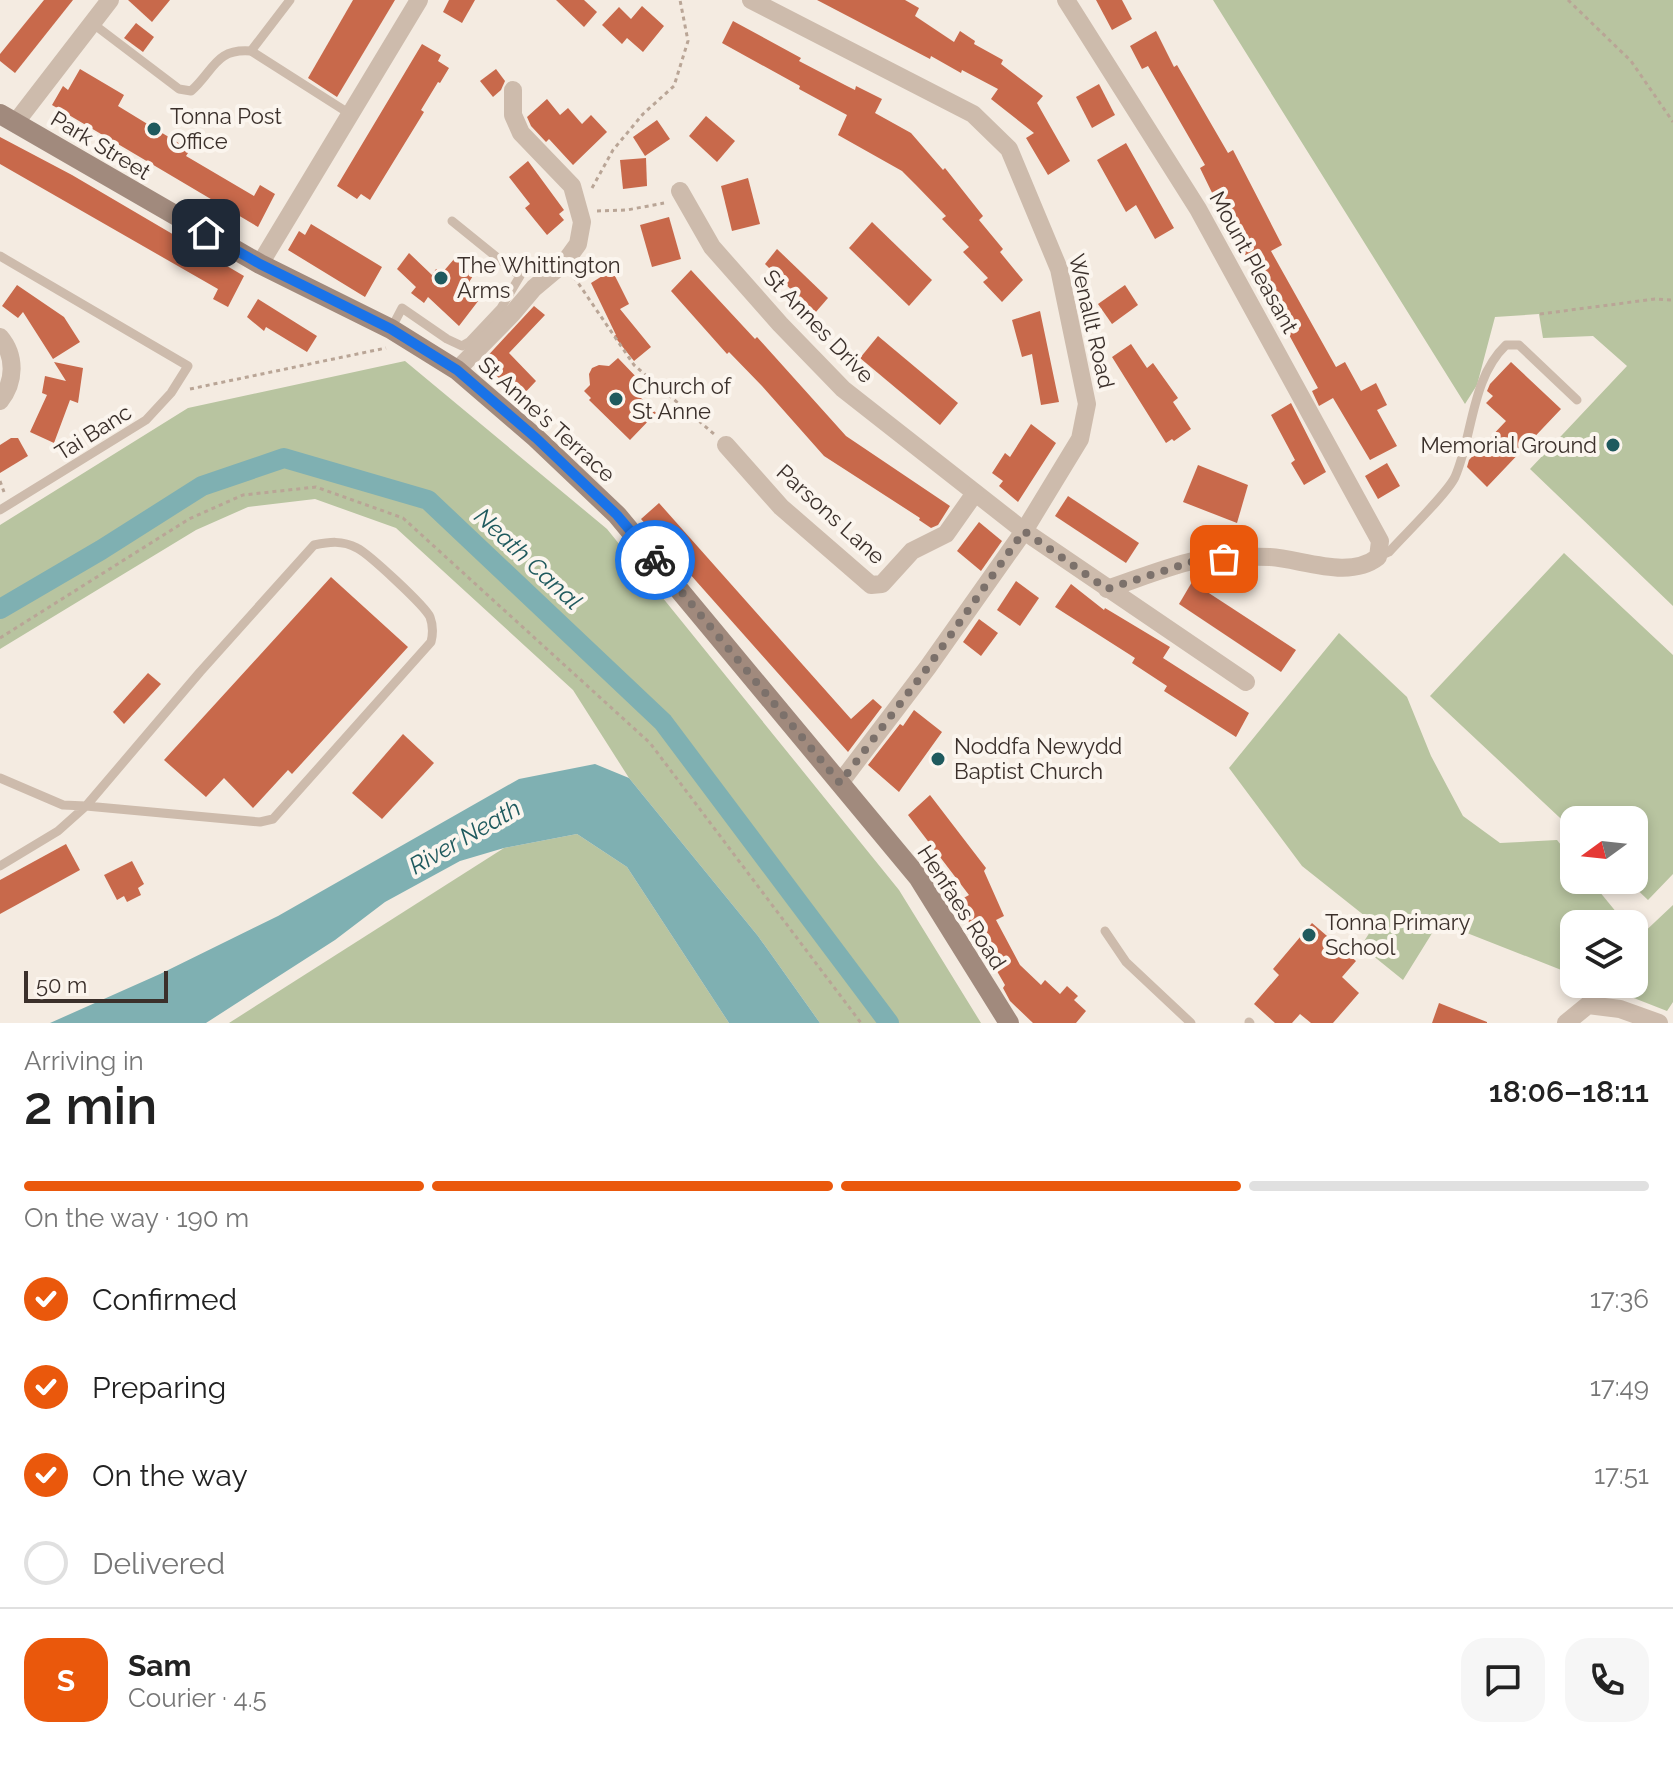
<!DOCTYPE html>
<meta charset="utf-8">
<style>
:root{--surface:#fff;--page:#f6f6f6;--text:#222;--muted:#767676;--line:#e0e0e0;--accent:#ea580c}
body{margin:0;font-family:Raleway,sans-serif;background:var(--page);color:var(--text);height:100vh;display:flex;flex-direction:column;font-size:30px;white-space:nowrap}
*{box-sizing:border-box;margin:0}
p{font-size:26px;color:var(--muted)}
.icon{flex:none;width:44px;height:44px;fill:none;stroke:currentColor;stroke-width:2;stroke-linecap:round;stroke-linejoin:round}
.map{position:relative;height:1023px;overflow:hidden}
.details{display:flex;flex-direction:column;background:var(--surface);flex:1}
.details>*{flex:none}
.needle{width:52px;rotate:255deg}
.tools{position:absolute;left:1560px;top:806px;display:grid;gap:16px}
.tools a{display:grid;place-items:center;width:88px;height:88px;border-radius:16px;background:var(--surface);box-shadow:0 4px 12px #0003;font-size:40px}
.scale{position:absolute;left:24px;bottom:20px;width:144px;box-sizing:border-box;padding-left:8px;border:4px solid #3b302b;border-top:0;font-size:22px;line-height:28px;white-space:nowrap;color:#3b302b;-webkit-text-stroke:6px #fbf5ee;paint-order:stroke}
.pin{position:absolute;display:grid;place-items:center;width:68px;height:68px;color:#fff;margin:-34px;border-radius:16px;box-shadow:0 4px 12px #0006}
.courier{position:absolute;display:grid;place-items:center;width:80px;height:80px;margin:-40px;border:6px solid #1a73e8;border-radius:50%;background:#fff;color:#222;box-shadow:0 2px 10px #0007}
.overview em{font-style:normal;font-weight:600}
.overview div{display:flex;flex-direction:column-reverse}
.overview{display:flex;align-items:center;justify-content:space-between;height:136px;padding:0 24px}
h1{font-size:52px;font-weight:600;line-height:60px}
.bar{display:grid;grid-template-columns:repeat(4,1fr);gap:12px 8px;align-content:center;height:96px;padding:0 24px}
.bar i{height:10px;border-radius:6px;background:var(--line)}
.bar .current{background:var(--accent)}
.bar p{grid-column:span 4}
.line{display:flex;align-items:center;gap:20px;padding:0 24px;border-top:2px solid var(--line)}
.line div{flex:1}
.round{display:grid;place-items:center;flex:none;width:84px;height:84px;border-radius:24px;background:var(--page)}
ol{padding:0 24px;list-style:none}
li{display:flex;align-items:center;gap:24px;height:88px}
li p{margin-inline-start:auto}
li .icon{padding:8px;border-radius:50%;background:var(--accent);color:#fff;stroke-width:4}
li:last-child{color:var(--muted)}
li i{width:44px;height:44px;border:4px solid var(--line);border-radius:50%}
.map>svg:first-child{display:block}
.green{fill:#b8c4a0}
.water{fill:#7fb0b2}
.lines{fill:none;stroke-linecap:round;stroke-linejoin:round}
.canal{stroke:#7fb0b2;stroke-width:20}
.building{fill:#c8694b}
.path{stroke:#b9a596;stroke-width:3;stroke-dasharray:4 4;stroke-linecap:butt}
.service{stroke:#cdbbac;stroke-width:9}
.minor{stroke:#cdbbac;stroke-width:18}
.secondary{stroke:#a18a7d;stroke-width:20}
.done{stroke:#7c716b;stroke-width:8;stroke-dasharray:0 14.4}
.route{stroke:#1a73e8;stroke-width:10}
.poi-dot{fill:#1f5a5e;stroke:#fbf5ee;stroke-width:3}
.labels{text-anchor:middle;stroke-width:8;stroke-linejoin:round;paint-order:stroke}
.poi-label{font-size:22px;fill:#3b302b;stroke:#fbf5ee;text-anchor:start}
.street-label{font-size:22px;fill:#3b302b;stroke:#fbf5ee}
.water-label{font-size:24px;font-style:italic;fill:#1f5a5e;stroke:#fbf5ee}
</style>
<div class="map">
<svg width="1673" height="1023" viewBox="0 0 1673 1023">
<rect width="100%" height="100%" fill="#f4ebe1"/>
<!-- green -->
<g class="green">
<path d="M1213 0H1673V606L1530 469 1627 366 1593 336 1543 338 1539 314 1495 317 1477 385 1465 404Z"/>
<path d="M405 361 607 529 899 890 981 1023H820L758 936 629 778 573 690 396 528 315 499 248 507 196 530 0 649V525L188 408Z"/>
<path d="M1564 553 1673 655V874L1648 900 1627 880H1634V820H1574V831L1430 696Z"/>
<path d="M1339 633 1407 697 1431 756 1463 816 1500 843 1557 840 1574 861V880H1590L1626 924H1574V975L1439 922 1403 980 1361 946 1375 924 1302 866 1229 768Z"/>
<path d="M577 834 627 867 729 1023H229L504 848Z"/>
<path d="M1673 905V1002L1667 1011 1598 984H1634V934L1638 938Z"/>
</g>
<!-- water -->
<path class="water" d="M595 764 629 778 758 936 820 1023H729L627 867 577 834 504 848 460 861 385 902 335 940 206 1023H50L160 974 278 916 519 779Z"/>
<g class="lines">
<!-- canal -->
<path class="canal" d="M0 609 101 550 202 486 284 458 428 500 663 722 889 1023"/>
</g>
<!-- building -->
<g class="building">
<path d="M44 0H73L15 73 0 61V54Z"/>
<path d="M128 0H170L152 22Z"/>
<path d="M353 0H395L337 97 308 78Z"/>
<path d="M449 0H475L462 23 443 12Z"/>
<path d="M556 0H584L597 12 584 27Z"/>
<path d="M817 0H905L919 8 915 16 954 42 960 31 975 41 974 44 1003 60 1001 64 1043 96 1037 103 1070 161 1048 175 1026 138 1034 133 991 99 998 89 962 70 961 73 931 56 930 59Z"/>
<path d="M1096 0H1122L1132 19 1112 30Z"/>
<path d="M642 6 664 26 643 52 627 38 622 44 602 25 619 7 631 19Z"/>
<path d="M733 21 801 58 799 61 845 85 855 90 856 86 882 99 875 113 911 133 943 170 945 168 983 216 979 220 1003 249 1000 252 1023 280 1002 302 983 282 988 278 963 252 969 247 942 219 946 216 915 184 902 171 838 135 847 115 799 89 800 86 722 43Z"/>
<path d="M136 23 154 37 143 52 124 38Z"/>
<path d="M1156 31 1174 67 1177 65 1228 153 1233 150 1282 245 1271 251 1336 367 1345 362 1361 391 1376 383 1387 405 1377 410 1397 446 1370 460 1333 398 1319 406 1312 391 1318 388 1217 203 1200 168 1205 165 1148 66 1142 69 1130 46Z"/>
<path d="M422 44 441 55 438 61 449 68 440 83 438 82 421 110 424 112 370 200 361 194 357 199 337 186Z"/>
<path d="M80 69 124 95 118 106 190 150 186 156 254 196 260 185 275 194 258 227 52 105 63 86 68 90Z"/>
<path d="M496 69 505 81 501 90 493 97 480 81Z"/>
<path d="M1099 84 1115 115 1092 128 1076 97Z"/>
<path d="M547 99 560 115 568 108 582 124 591 115 607 132 573 165 549 139 546 142 531 126 527 117Z"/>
<path d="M706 116 735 141 717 162 689 136Z"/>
<path d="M657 120 670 139 645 156 633 137Z"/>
<path d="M0 137 72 175 244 276 228 307 213 299 218 289 0 164Z"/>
<path d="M1126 143 1174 228 1155 239 1136 205 1126 212 1097 160Z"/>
<path d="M646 158 647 186 623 189 620 160Z"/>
<path d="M528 161 564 210 559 214 564 220 547 235 525 208 530 204 509 177Z"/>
<path d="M748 178 760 224 732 231 721 186Z"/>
<path d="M669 217 681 259 652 267 640 225Z"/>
<path d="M872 222 932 280 909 306 849 248Z"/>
<path d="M311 224 382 267 365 297 288 250 299 231 305 235Z"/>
<path d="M777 249 828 298 815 313 765 264Z"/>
<path d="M409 253 432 275 436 269 442 273 455 258 474 274 468 284 482 296 459 326 428 297 424 303 411 293 416 287 397 269Z"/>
<path d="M612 270 629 304 620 309 651 347 634 361 614 336 616 335 591 283Z"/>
<path d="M691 270 755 339 757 337 846 436 950 506 938 525 931 528 919 520 920 518 824 456 762 386 729 352 727 354 671 291Z"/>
<path d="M17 285 64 317 80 342 53 359 23 312 18 318 2 306Z"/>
<path d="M1125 285 1138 305 1112 324 1098 304Z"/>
<path d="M258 299 317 336 307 352 266 327 264 331 247 317Z"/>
<path d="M534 306 545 315 509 353 536 381 520 398 482 362Z"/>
<path d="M1040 311 1059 402 1041 405 1032 354 1022 357 1012 320Z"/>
<path d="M878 336 958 403 940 425 860 358Z"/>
<path d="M1131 344 1147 368 1153 363 1178 398 1173 402 1191 429 1174 441 1172 439 1166 443 1112 357Z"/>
<path d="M618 358 641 382 633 390 656 413 630 440 589 400 591 398 584 391 590 385 589 374 592 368 599 365 609 366Z"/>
<path d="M54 362 83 368 78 403 70 400 54 443 30 432 47 395 42 393 45 376 66 381Z"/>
<path d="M1511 362 1561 409 1487 487 1467 467 1469 460 1506 421 1486 403 1493 396 1487 391 1490 384Z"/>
<path d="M1291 403 1326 472 1304 485 1291 463 1295 460 1271 415Z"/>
<path d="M1031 424 1056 443 1018 502 999 486 1003 481 992 473 1005 453 1010 457Z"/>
<path d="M11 438H18L28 456 0 473V445Z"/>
<path d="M1387 463 1400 486 1378 499 1365 476Z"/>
<path d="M1198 465 1248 485 1237 523 1183 502Z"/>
<path d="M1068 496 1139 543 1126 563 1055 516Z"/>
<path d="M659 503 851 719 873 699 882 707 848 752 641 519Z"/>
<path d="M979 522 1002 541 981 571 957 551Z"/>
<path d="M331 577 408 647 292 774 288 770 253 808 224 778 206 797 164 760Z"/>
<path d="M1016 581 1039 598 1020 626 997 610Z"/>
<path d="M1192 582 1296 650 1281 672 1179 604Z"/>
<path d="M1071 584 1104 610 1105 608 1170 647 1163 658 1249 713 1236 737 1164 691 1167 686 1132 663 1135 658 1055 607Z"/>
<path d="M979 619 998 633 981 656 963 642Z"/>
<path d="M148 673 161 684 124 724 113 712Z"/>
<path d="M914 710 942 732 899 792 868 765 900 724 903 726Z"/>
<path d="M403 734 434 763 382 819 352 793Z"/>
<path d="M930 795 986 868 984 871 1004 916 996 920 1020 965 1041 985 1045 980 1060 994 1067 986 1078 996 1074 1000 1086 1011 1076 1023H1033L1010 1001 1003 988 1005 985 964 914 967 913 960 900 969 895 908 815Z"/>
<path d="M66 844 80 870 0 914V880Z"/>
<path d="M132 861 144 884 138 888 141 895 127 902 124 896 117 900 104 875Z"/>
<path d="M1312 923 1356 961 1342 977 1359 993 1333 1023H1311L1300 1014 1292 1023H1275L1254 1004 1279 975 1273 969Z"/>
<path d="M1439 1003 1487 1022V1023H1432Z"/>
</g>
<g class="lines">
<!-- path -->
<g class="path">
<path d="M1568 0 1631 61 1673 122"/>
<path d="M592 188 613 150 643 114 674 86 688 41 680 0"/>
<path d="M597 211 627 210 664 203"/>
<path d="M574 277 634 365 714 434"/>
<path d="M1540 314 1655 299 1673 300"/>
<path d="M190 389 386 348"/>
<path d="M0 481 4 492"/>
<path d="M0 638 189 519 243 495 316 487 403 518 650 743 861 1023"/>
</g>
<!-- service -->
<g class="service">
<path d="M92 23 179 89 191 91C214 71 215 48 251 51L350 114"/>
<path d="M251 51 290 0"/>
<path d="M0 256 188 366 171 393 146 420 0 510"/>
<path d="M391 329 402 308 447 339 462 346 469 342 501 308 520 276 452 221"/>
<path d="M1378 557 1389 552C1403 536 1447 494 1455 477 1473 436 1471 378 1506 345H1519L1577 400"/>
<path d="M0 778 63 805 86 806 260 822 273 819 431 642C433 634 433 625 430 617 425 606 369 554 357 548 342 540 329 542 314 545L200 672 86 806 58 831 0 866"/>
<path d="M1105 931 1126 962 1191 1023"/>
<path d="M1249 1022 1250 1023"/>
</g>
<!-- minor -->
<g class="minor">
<path d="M751 0 973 114 1009 149 1059 269 1087 404 1080 439 1024 531 928 667 840 783"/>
<path d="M1066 0 1198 209 1380 541 1378 557C1349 580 1302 559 1270 557 1248 556 1223 556 1202 559 1173 564 1135 580 1107 589"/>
<path d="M16 122 110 0"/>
<path d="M680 191 712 247 780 324 843 389 1024 531 1246 682"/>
<path d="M260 264 419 0"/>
<path d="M0 337C16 356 15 382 0 401"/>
<path d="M457 370 512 314 534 288 565 262 578 244 582 222 572 186 521 133 513 115V90"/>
<path d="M726 445 781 507 871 585 882 584 912 551 946 534 975 493"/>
<path d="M1566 1023 1588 1005 1620 1009 1659 1023"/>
</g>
<!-- secondary -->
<path class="secondary" d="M0 114 260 264 391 329 457 370 536 438 617 515 918 877 1009 1023"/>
</g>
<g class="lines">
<!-- done -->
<path class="done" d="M655 560 840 783 928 667 1024 531 1107 589 1201 559H1224"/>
<!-- route -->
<path class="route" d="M206 233 260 264 391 329 457 370 536 438 617 515 655 560"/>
</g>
<!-- markers -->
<g class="poi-dot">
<circle cx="154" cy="129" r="8"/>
<circle cx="441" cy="278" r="8"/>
<circle cx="616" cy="399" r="8"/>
<circle cx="1613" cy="445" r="8"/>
<circle cx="938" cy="759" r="8"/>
<circle cx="1309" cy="935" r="8"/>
</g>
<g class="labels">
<!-- poi labels -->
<g class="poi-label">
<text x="170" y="124">Tonna Post<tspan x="170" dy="25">Office</tspan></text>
<text x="457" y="273">The Whittington<tspan x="457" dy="25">Arms</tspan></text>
<text x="632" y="394">Church of<tspan x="632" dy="25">St Anne</tspan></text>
<text x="1597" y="453" text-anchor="end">Memorial Ground</text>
<text x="954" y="754">Noddfa Newydd<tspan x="954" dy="25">Baptist Church</tspan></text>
<text x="1325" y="930">Tonna Primary<tspan x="1325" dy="25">School</tspan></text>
</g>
<!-- street labels -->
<g class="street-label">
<text transform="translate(101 145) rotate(31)" y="8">Park Street</text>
<text transform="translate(1254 262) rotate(61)" y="8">Mount Pleasant</text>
<text transform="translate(1092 321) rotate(77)" y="8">Wenallt Road</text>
<text transform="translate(819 326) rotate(46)" y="8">St Annes Drive</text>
<text transform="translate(547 419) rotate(42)" y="8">St Anne's Terrace</text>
<text transform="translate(93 432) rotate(-32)" y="8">Tai Banc</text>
<text transform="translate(831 514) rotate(42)" y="8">Parsons Lane</text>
<text transform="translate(962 907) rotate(57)" y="8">Henfaes Road</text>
</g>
<!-- water labels -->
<g class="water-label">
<text transform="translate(528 559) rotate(43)" y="8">Neath Canal</text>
<text transform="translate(465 837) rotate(-30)" y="8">River Neath</text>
</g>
</g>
</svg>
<div class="tools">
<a><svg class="needle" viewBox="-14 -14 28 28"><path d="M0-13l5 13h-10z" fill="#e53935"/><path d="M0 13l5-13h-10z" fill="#767676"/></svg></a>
<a><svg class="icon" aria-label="layers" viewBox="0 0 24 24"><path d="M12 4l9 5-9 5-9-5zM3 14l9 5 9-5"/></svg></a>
</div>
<div class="scale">50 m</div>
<div class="pin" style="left:1224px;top:559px;background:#ea580c"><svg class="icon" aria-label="bag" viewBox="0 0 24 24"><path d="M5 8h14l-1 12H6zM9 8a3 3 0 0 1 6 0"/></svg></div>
<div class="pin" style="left:206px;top:233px;background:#1f2937"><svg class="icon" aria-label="home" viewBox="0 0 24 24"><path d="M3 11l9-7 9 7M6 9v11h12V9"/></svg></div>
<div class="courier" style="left:655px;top:560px"><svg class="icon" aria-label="bike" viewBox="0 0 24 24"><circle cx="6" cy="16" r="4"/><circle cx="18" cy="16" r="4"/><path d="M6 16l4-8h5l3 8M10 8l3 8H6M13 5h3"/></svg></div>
</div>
<section class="details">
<div class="overview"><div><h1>2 min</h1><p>Arriving in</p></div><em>18:06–18:11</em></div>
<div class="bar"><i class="current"></i><i class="current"></i><i class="current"></i><i></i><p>On the way · 190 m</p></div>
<ol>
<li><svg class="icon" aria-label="check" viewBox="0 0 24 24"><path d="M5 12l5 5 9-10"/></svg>Confirmed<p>17:36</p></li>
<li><svg class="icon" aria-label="check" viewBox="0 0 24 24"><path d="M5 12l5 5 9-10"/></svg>Preparing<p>17:49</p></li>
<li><svg class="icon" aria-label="check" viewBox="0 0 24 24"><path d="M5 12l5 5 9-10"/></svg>On the way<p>17:51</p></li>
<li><i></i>Delivered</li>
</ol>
<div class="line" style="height:144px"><b class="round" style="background:var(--accent);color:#fff">S</b><div><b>Sam</b><p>Courier · 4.5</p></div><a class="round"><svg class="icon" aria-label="chat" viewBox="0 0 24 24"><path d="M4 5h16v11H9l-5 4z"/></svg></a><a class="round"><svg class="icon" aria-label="phone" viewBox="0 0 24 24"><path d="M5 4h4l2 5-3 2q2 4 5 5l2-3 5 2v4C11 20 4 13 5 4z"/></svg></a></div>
</section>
